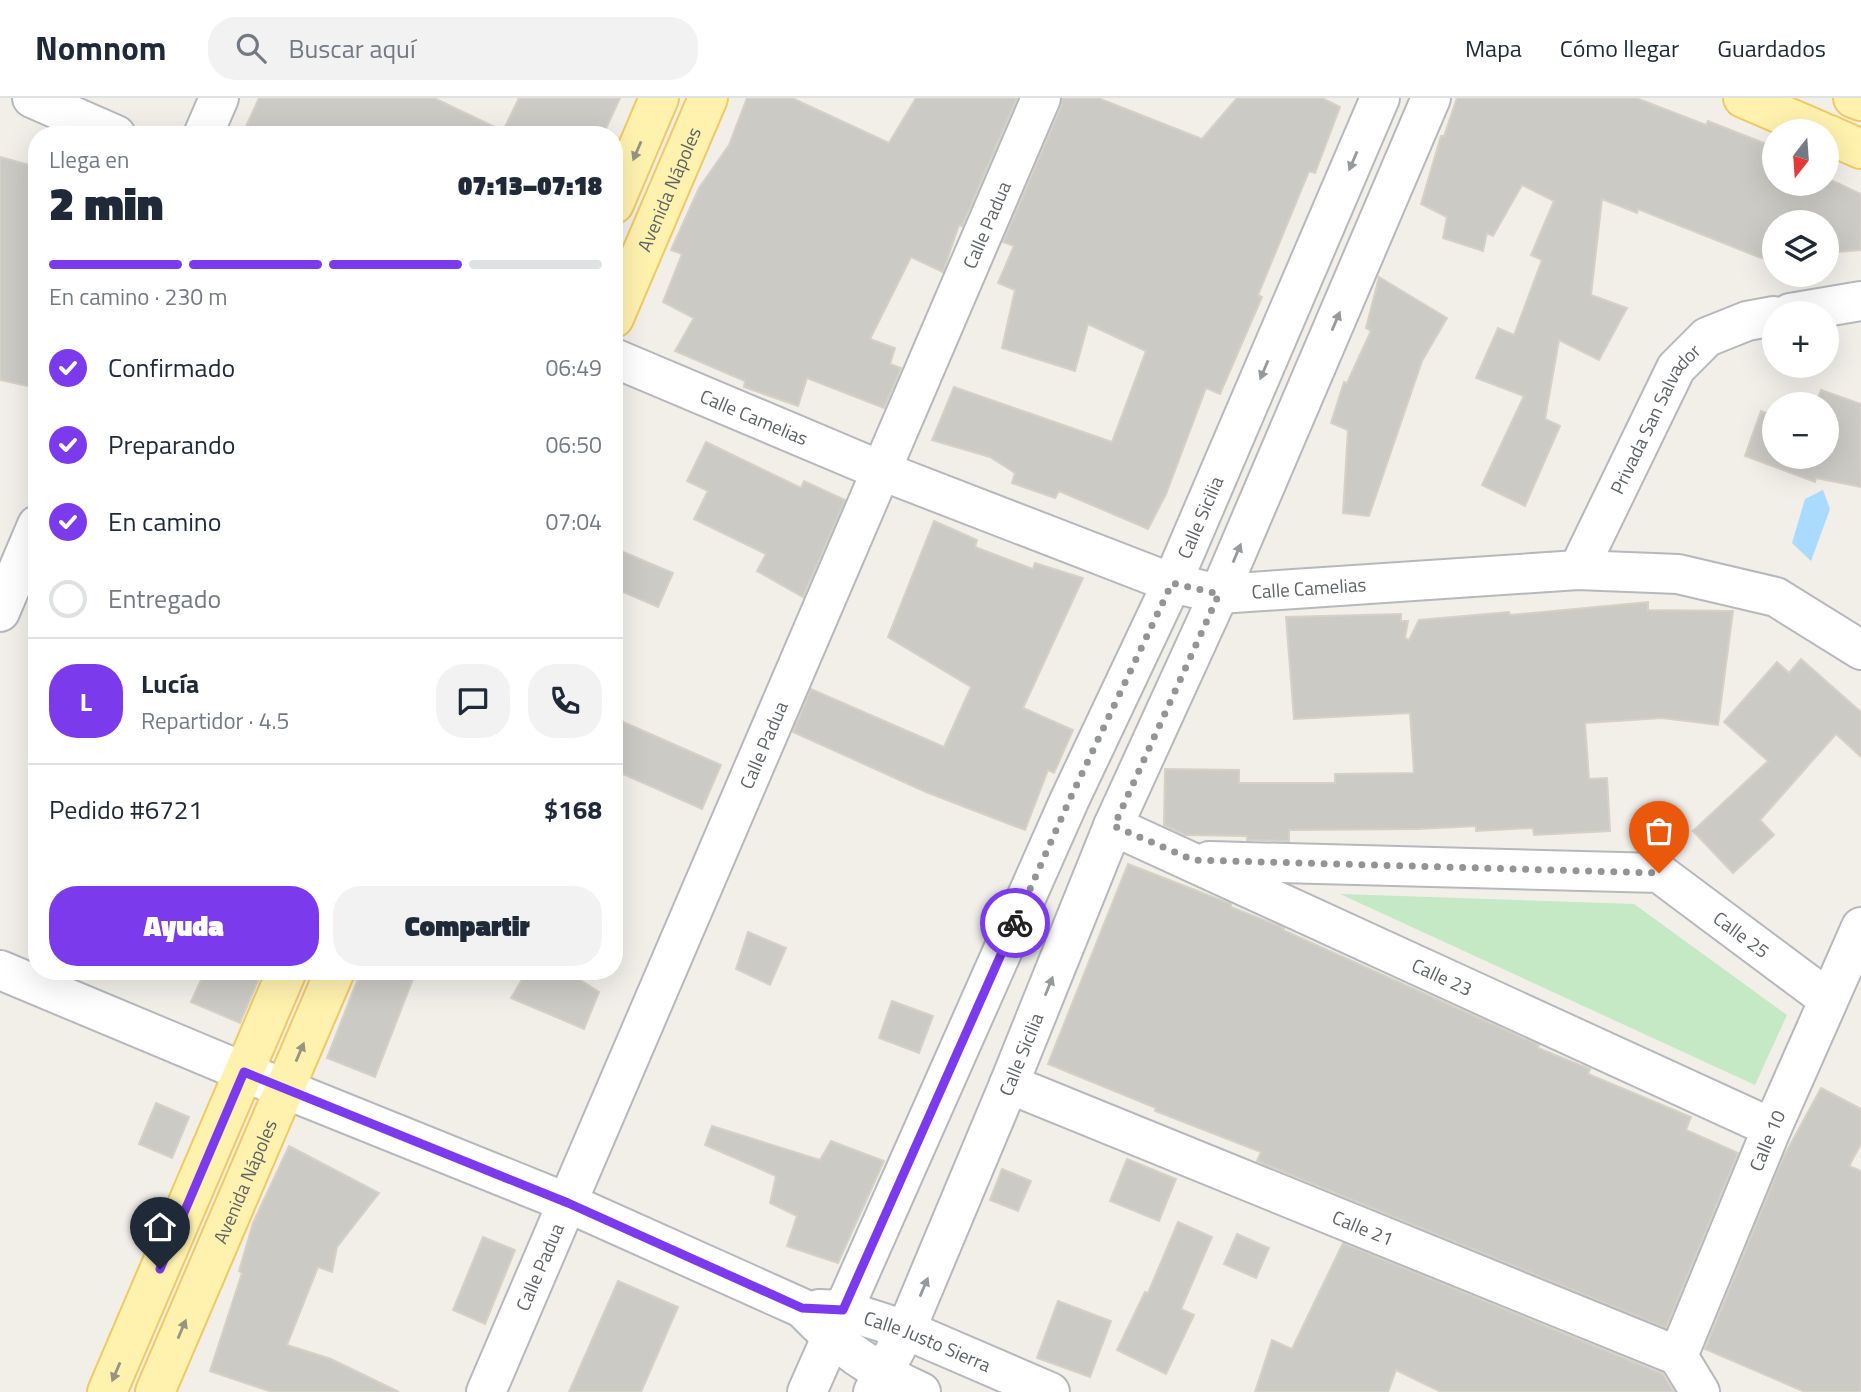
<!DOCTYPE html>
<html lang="es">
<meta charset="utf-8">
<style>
:root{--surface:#fff;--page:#f2f2f3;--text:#1f2937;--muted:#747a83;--line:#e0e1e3;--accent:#7c3aed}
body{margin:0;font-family:"Titillium Web",sans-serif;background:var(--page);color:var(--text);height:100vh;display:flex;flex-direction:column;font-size:26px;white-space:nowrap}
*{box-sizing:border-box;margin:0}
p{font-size:23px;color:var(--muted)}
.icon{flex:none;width:38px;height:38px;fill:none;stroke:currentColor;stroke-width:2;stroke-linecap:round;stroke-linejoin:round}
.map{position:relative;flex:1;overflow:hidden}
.sheet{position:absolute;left:28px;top:28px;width:595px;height:854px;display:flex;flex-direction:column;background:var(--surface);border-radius:28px;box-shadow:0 7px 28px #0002}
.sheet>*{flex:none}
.needle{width:46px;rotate:197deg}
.tools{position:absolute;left:1762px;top:21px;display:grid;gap:14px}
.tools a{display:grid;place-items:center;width:77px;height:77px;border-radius:50%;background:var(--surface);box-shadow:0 7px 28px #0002;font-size:35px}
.pin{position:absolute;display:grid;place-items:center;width:60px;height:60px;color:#fff;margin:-72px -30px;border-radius:50% 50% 50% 0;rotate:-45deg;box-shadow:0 0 7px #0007}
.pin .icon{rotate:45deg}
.courier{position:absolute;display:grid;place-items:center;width:70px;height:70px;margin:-35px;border:5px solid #7c3aed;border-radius:50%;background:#fff;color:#222;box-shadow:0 2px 9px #0007}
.overview em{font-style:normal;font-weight:800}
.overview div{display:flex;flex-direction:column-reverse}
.overview{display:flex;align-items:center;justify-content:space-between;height:119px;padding:0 21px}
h1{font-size:46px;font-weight:800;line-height:52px}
.bar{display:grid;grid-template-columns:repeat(4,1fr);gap:10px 7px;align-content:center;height:84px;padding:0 21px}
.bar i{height:9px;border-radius:5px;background:var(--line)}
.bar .current{background:var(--accent)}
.bar p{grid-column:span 4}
.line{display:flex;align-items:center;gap:18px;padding:0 21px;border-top:2px solid var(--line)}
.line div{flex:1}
.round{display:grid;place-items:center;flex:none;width:74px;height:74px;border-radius:28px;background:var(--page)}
ol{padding:0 21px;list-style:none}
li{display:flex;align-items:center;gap:21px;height:77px}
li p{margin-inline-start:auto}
li .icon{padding:7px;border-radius:50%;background:var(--accent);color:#fff;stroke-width:4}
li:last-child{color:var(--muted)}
li i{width:38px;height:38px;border:4px solid var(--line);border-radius:50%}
.button{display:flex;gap:14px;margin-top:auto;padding:14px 21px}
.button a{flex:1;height:80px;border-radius:28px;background:var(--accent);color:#fff;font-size:28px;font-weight:800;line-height:80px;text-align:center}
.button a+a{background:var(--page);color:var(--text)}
header{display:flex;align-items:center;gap:42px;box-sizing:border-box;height:98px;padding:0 35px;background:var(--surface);border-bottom:2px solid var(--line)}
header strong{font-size:33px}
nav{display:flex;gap:38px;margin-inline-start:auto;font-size:24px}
.search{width:490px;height:63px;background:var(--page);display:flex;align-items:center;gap:18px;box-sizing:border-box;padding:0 24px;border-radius:28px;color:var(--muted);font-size:26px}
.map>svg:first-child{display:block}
.green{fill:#c5e8c5}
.water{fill:#aadaff}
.building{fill:#cccac5;stroke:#d6d1c6;stroke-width:2}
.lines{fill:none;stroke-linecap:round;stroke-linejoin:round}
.minor-casing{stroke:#b5b8bc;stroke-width:42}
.major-casing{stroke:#f2c960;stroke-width:42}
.minor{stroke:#fff;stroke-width:38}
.major{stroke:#fff2af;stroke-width:38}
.oneway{fill:#979581}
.oneway2{fill:#979a9d}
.done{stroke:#929495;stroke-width:7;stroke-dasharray:0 12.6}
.route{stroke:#7c3aed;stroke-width:9}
.labels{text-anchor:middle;stroke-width:5;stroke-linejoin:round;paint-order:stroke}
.street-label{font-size:19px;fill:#5f6368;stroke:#fff}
</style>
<header>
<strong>Nomnom</strong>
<div class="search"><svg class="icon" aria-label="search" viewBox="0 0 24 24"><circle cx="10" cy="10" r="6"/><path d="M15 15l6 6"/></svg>Buscar aquí</div>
<nav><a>Mapa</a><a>Cómo llegar</a><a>Guardados</a></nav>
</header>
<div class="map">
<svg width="1861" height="1294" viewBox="0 0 1861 1294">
<rect width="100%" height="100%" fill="#f1efe8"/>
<!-- green -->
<path class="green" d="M1340 796 1634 806 1787 917 1755 987Z"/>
<!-- water -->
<path class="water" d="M1823 392 1830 411 1811 463 1792 445 1805 401Z"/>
<!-- building -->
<g class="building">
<path d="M259 0H434L503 33 519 0H620L603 37H242Z"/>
<path d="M747 0H792L889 45 916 0H1017L962 128 959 127 943 174 911 159 870 241 895 250 890 266 901 270 884 310 807 280 798 308 744 289 745 283 675 253 694 220 663 204 682 156 671 152 699 90 729 47Z"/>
<path d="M1062 0H1098L1202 41 1237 0H1322L1340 9 1315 75 1309 73 1258 197 1262 199 1220 296 1206 290 1166 396 1148 431 1059 393 1055 400 1012 385 1015 375 990 359 932 342 954 289 1112 344 1146 253 1088 226 1075 273 1002 250 1015 192 998 185 1014 148 1003 144 1061 9Z"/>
<path d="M1457 0H1636L1706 27 1708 23 1774 49V86H1827V80L1861 96V152L1827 155V124H1774V159L1761 160 1638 111 1637 115 1602 101 1591 197 1627 210 1599 262 1559 242 1545 321 1560 328 1525 408 1482 387 1524 298 1476 280 1498 230 1514 237 1542 162 1531 157 1554 103 1522 87 1493 138 1487 135 1483 153 1443 140 1447 119 1421 106 1441 38H1444Z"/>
<path d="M0 59 37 69V290L0 282Z"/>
<path d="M1379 179 1447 220 1422 263 1369 418 1343 415 1348 332 1331 325 1344 284 1347 285 1371 233 1366 230Z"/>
<path d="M1821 292 1861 306V389L1816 380 1815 384 1745 358 1761 313 1774 318V359H1827V306H1816Z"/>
<path d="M706 344 801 390 804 383 845 402 803 499 757 473 766 456 694 421 708 393 687 383Z"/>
<path d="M934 423 977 442 975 449 1033 471 1035 465 1083 480 1023 610 1073 632 1054 675 1048 672 1025 732 926 694 793 634 811 591 944 649 971 589 888 539Z"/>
<path d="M614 450 673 475 658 509 614 490Z"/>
<path d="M1648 504V512L1733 513 1718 627 1662 620 1585 625 1589 681 1607 680 1610 733 1534 737 1533 730 1476 733V728L1418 731 1289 732V743L1247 742V738L1185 737 1164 727 1165 671 1239 672V685H1335V676L1414 675 1410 615 1294 621 1286 519 1401 516V523H1408L1405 540 1409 542 1419 522 1509 514 1510 517Z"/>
<path d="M1801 561 1861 614V659L1836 636 1760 722 1774 737 1733 775 1693 733 1768 663 1724 624 1777 564 1789 575Z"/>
<path d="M614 620 721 667 702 711 614 672Z"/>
<path d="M1128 766 1231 806V809L1279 828 1284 830 1283 832 1539 947 1538 950 1590 971 1588 976 1691 1019 1686 1032 1738 1055 1666 1230 1257 1063 1261 1054 1155 1013 1156 1010 1048 966Z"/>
<path d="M748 834 786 850 770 887 736 871Z"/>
<path d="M205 873H262L240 925 191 904Z"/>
<path d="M361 873H416L375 979 327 960Z"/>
<path d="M527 873H566L599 894 584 931 511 900Z"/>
<path d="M892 903 933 918 919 955 879 940Z"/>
<path d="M1821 990 1861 1011V1046L1849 1068 1861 1073V1294H1805L1705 1251 1783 1060Z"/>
<path d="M156 1005 189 1019 172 1060 139 1046Z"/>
<path d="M712 1028 820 1062 831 1043 884 1063 838 1165 787 1148 797 1118 770 1105 776 1078 705 1047Z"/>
<path d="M289 1048 379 1095 337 1149 332 1174 318 1169 287 1247 331 1261 399 1294H272L210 1273 242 1175 239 1173 253 1125Z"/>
<path d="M1127 1061 1176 1081 1159 1123 1110 1103Z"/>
<path d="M1002 1071 1031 1083 1018 1113 990 1102Z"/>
<path d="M1178 1124 1212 1139 1181 1211 1194 1217 1166 1276 1117 1252 1145 1194 1148 1195Z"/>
<path d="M1237 1136 1269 1150 1256 1180 1224 1166Z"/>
<path d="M483 1139 515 1152 485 1226 453 1212Z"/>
<path d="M1343 1145 1663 1276 1674 1294H1441L1396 1272 1388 1294H1255L1272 1242 1292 1251Z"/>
<path d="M618 1183 678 1209 641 1294H569Z"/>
<path d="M1058 1203 1111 1223 1090 1279 1037 1260Z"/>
</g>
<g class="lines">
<!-- minor casing -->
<g class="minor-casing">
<g id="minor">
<path d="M32 0 116 37"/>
<path d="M203 37 219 0"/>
<path d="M1790 215 1861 203"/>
<path id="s1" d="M614 260 882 373 1172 485 1219 496 1578 472 1678 476 1776 499 1861 552"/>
<path id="s2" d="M1578 472 1676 270 1707 239 1747 223 1774 218"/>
<path d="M0 514 37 427"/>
<path id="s3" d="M1113 728 1772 1030"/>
<path id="s4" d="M1209 763 1659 775 1828 901"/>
<path d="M0 872 285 991 568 1105 802 1210C839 1249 872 1272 921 1294"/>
<path id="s5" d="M1009 986 1678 1258 1700 1294"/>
<path id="s6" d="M819 1211 843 1212 906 1232 1050 1294"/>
<path id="s7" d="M1678 1258 1772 1030 1861 829"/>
<path id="s8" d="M486 1294 1041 0"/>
<path id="s9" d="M807 1294 1069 703 1172 485 1380 0"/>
<path id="s10" d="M873 1294 906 1232 1009 986 1113 728 1219 496 1431 0"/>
</g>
</g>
<!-- major casing -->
<g class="major-casing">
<g id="major">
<path d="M1743 0 1820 33"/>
<path d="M1853 0 1861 3"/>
<path d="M1827 36 1861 51"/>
<path d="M614 106 659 0"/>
<path id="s11" d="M614 220 708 0"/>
<path d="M107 1294 287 873"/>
<path id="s12" d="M155 1294 335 873"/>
</g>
</g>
<!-- minor -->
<use href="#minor" class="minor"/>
<!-- major -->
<use href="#major" class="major"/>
</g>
<!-- one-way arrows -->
<defs><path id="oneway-solid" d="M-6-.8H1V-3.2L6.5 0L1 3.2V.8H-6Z" transform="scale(1.75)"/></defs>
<g class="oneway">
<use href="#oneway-solid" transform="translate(637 53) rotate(113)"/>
<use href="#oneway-solid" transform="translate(300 954) rotate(-67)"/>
<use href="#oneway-solid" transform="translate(182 1231) rotate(-67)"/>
<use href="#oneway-solid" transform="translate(116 1274) rotate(113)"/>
</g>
<g class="oneway2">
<use href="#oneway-solid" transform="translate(1353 63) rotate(113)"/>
<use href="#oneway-solid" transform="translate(1336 223) rotate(-67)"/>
<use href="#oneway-solid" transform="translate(1264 272) rotate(113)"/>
<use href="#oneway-solid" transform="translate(1237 455) rotate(-67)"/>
<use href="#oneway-solid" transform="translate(1049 888) rotate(-68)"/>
<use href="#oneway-solid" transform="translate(924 1189) rotate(-67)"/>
</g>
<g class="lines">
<!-- done -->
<path class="done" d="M1015 825 1069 703 1172 485 1219 496 1114 728 1193 762 1659 775"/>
<!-- route -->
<path class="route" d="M160 1171 244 974 568 1105 802 1210 843 1212 1015 825"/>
</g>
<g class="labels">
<!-- street labels -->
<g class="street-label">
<text dy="7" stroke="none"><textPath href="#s11" startOffset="140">Avenida Nápoles</textPath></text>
<text dy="7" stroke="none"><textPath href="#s8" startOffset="1270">Calle Padua</textPath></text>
<text dy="7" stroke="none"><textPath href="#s1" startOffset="152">Calle Camelias</textPath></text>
<text dy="7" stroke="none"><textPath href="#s2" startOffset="170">Privada San Salvador</textPath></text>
<text dy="7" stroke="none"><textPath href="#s9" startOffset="959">Calle Sicilia</textPath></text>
<text dy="7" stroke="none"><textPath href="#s1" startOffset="740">Calle Camelias</textPath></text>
<text dy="7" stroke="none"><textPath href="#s8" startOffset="704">Calle Padua</textPath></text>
<text dy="7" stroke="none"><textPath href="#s4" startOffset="553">Calle 25</textPath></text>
<text dy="7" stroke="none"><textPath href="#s3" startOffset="362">Calle 23</textPath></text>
<text dy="7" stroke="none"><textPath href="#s10" startOffset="369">Calle Sicilia</textPath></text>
<text dy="7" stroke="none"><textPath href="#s7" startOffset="233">Calle 10</textPath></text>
<text dy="7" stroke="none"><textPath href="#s12" startOffset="229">Avenida Nápoles</textPath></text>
<text dy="7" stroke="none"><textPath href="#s5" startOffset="382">Calle 21</textPath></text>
<text dy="7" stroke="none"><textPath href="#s8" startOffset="136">Calle Padua</textPath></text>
<text dy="7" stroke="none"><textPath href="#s6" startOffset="114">Calle Justo Sierra</textPath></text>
</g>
</g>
</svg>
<div class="tools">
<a><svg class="needle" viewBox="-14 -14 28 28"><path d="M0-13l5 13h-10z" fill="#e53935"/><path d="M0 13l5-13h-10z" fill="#747a83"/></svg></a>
<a><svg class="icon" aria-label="layers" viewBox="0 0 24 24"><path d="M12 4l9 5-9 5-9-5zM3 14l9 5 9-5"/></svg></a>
<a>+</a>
<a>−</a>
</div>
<div class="pin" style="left:1659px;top:775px;background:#ea580c"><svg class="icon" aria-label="bag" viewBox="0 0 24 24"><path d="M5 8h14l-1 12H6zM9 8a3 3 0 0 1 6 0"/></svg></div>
<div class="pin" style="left:160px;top:1171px;background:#1f2937"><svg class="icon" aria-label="home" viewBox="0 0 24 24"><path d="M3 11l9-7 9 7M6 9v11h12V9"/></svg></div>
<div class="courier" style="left:1015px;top:825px"><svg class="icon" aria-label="bike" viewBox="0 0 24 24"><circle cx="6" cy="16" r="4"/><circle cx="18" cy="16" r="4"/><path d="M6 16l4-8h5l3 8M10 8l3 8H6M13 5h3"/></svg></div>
<section class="sheet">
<div class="overview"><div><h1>2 min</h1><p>Llega en</p></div><em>07:13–07:18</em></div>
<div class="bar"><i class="current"></i><i class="current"></i><i class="current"></i><i></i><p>En camino · 230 m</p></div>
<ol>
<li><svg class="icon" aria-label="check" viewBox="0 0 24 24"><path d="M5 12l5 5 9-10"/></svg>Confirmado<p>06:49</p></li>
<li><svg class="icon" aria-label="check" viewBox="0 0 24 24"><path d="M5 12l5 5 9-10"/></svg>Preparando<p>06:50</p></li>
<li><svg class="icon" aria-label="check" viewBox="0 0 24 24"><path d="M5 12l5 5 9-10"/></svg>En camino<p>07:04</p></li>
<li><i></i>Entregado</li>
</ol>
<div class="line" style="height:126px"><b class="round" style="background:var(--accent);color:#fff">L</b><div><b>Lucía</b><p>Repartidor · 4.5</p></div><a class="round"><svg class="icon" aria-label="chat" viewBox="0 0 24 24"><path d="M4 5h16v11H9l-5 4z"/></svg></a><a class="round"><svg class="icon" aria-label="phone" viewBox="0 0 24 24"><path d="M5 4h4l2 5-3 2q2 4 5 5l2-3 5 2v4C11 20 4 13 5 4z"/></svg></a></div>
<div class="line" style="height:91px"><div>Pedido #6721</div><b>$168</b></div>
<div class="button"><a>Ayuda</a><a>Compartir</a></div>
</section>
</div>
